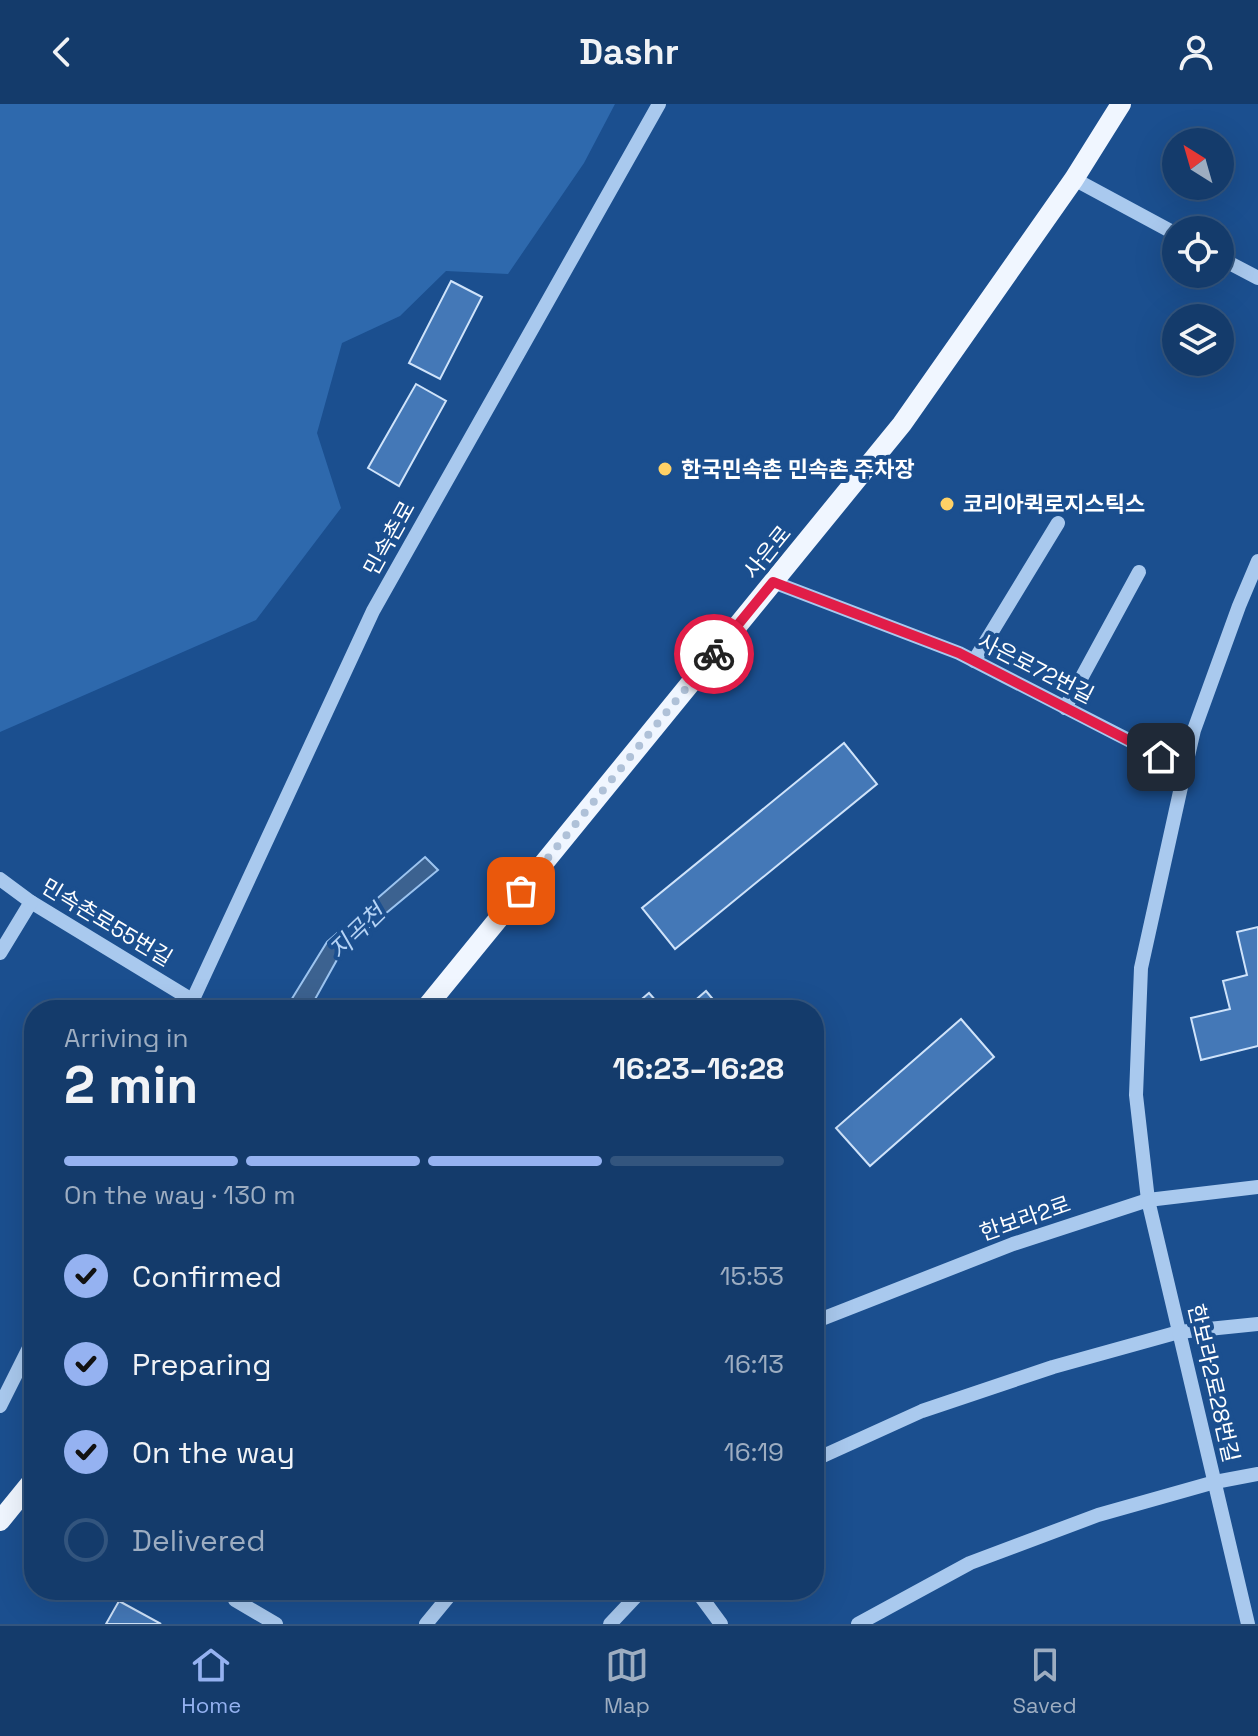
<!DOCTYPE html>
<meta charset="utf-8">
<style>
:root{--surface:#143b6b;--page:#214673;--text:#f1f3f6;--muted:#9dadc1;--line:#33557e;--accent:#95b2f1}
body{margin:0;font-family:"Space Grotesk","Noto Sans KR",sans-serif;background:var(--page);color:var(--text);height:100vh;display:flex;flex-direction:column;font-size:30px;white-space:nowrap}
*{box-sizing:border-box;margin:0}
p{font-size:26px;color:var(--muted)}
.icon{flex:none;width:44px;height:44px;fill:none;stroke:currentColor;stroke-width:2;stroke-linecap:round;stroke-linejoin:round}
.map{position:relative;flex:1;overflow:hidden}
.side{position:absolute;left:24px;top:896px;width:800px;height:600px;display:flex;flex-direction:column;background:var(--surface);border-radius:32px;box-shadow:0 8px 32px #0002,0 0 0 2px var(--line)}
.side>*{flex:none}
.needle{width:52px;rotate:323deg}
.controls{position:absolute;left:1162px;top:24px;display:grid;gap:16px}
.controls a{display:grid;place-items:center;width:72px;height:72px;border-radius:50%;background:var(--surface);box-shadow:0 8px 32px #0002,0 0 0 2px var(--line);font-size:40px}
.pin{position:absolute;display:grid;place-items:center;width:68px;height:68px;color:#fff;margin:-34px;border-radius:16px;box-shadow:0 4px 12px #0006}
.courier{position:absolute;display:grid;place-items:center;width:80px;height:80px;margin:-40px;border:6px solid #e11d48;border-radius:50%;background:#fff;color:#222;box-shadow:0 2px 10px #0007}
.summary em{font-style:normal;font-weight:800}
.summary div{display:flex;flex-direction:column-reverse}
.summary{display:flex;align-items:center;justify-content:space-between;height:136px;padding:0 40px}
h1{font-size:52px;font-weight:800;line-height:60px}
.bar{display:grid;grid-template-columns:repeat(4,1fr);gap:12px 8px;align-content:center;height:96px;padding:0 40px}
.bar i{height:10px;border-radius:6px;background:var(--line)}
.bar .selected{background:var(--accent)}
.bar p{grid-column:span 4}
ol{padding:0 40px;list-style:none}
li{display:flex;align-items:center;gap:24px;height:88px}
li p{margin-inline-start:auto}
li .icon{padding:8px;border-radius:50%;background:var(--accent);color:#111;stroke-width:4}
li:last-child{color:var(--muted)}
li i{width:44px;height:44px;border:4px solid var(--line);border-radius:50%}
header{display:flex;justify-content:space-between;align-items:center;height:104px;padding:0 40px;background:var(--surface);font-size:36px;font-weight:800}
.menu{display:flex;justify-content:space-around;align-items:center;height:112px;border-top:2px solid var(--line);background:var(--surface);font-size:22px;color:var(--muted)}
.menu a{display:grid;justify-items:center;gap:4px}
.menu .selected{color:var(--accent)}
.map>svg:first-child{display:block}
.green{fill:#2e69ad}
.water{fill:#3c6290;stroke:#9cc4f0;stroke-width:2}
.building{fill:#4478b7;stroke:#cfe3fa;stroke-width:2}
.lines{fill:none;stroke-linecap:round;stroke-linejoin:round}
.minor{stroke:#a9c9ee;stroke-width:14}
.major{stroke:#f0f6ff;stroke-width:20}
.done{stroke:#afc1d8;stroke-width:8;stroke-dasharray:0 14.4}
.route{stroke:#e11d48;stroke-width:10}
.poi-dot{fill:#ffd166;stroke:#1b4f8f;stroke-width:3}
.labels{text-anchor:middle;stroke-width:8;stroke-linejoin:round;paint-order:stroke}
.poi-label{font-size:22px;font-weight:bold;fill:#fff;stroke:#1b4f8f;text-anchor:start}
.street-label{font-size:22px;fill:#fff;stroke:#1b4f8f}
.water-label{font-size:24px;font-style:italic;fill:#b5d3f5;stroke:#1b4f8f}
</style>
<header><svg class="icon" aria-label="back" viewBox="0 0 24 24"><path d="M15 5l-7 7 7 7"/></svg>Dashr<svg class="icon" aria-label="person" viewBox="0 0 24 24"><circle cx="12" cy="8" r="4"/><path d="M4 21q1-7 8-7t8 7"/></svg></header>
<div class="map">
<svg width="1258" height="1520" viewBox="0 0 1258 1520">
<rect width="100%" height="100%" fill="#1b4f8f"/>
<!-- green -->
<path class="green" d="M0 0H615L584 59 508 170 446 167 400 212 342 239 317 329 341 404 256 516 0 628Z"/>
<!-- water -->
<path class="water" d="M425 753 438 766 343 845 309 906H285L327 838Z"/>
<!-- building -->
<g class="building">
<path d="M451 177 482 193 440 275 409 259Z"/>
<path d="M416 280 446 297 399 382 368 364Z"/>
<path d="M844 639 877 680 675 845 642 804Z"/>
<path d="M1258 823V942L1201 956 1191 914 1230 905 1223 877 1247 871 1237 828Z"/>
<path d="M706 887 722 906H684Z"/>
<path d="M649 889 664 906H629Z"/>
<path d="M961 915 994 953 870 1062 836 1024Z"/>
<path d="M119 1497 161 1520H106Z"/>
</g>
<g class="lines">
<!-- minor -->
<g class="minor">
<path d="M1074 75 1176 130"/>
<path d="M1220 154 1258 174"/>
<path d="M773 478 959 549 1185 665"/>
<path d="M974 557 1058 419"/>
<path d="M1065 604 1139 468"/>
<path d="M0 775 31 798 192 896"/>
<path d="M0 849 31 798"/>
<path d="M188 906 373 507 659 0"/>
<path d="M814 1218 1013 1140 1148 1096 1258 1083"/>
<path d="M0 1302 34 1234"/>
<path d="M814 1356 922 1307 1053 1263 1179 1228 1258 1220"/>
<path d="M241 1486 235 1496 276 1520"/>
<path d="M696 1486 721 1520"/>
<path d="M426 1520 454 1486"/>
<path d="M610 1520 642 1486"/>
<path d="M858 1520 970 1459 1098 1411 1215 1378 1258 1370"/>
<path d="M1248 1520 1148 1096 1136 991 1141 864 1185 665 1194 626 1239 502 1258 457"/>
</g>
<!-- major -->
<g class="major">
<path d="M424 906 902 320 1074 75 1121 0"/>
<path d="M0 1417 34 1375"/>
</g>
</g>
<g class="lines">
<!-- done -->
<path class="done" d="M521 787 714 550"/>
<!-- route -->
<path class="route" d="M714 550 773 478 959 549 1161 653"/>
</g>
<!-- markers -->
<g class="poi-dot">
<circle cx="665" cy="365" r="8"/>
<circle cx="947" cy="400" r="8"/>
</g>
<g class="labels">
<!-- poi labels -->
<g class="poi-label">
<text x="681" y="373">한국민속촌 민속촌 주차장</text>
<text x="963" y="408">코리아퀵로지스틱스</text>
</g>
<!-- street labels -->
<g class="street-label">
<text transform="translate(389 434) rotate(-61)" y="8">민속촌로</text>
<text transform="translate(767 448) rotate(-51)" y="8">사은로</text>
<text transform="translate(1036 564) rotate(27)" y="8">사은로72번길</text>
<text transform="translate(107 818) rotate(31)" y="8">민속촌로55번길</text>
<text transform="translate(1025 1114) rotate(-19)" y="8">한보라2로</text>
<text transform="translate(1214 1279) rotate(77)" y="8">한보라2로28번길</text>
</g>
<!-- water labels -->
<g class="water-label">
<text transform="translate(357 828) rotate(-44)" y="8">지곡천</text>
</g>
</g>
</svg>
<div class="controls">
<a><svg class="needle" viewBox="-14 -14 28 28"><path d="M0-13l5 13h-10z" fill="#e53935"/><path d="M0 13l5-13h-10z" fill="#9dadc1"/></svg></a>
<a><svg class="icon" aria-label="locate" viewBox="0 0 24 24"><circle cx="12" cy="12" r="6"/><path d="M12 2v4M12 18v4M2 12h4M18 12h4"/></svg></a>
<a><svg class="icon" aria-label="layers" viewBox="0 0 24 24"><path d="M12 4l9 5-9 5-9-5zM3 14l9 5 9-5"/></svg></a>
</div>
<div class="pin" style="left:521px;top:787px;background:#ea580c"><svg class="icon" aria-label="bag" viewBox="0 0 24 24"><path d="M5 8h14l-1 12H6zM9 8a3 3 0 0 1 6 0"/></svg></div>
<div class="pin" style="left:1161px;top:653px;background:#1f2937"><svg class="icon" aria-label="home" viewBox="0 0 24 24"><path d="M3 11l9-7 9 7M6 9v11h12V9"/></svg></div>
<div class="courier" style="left:714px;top:550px"><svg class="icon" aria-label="bike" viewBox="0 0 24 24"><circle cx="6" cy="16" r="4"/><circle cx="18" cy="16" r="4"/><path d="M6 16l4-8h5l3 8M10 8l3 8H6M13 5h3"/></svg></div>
<section class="side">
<div class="summary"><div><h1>2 min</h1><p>Arriving in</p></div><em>16:23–16:28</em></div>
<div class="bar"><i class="selected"></i><i class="selected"></i><i class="selected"></i><i></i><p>On the way · 130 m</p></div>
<ol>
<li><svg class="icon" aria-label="check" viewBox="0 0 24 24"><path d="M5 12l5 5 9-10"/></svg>Confirmed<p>15:53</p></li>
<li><svg class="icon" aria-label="check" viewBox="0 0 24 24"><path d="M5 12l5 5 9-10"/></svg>Preparing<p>16:13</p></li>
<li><svg class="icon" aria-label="check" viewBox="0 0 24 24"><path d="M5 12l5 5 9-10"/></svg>On the way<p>16:19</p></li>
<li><i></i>Delivered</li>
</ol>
</section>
</div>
<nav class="menu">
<a class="selected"><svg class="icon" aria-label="home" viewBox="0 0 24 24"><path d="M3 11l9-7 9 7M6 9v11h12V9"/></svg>Home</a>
<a><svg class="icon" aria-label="map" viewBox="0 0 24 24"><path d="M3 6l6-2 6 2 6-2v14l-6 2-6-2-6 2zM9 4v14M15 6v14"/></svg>Map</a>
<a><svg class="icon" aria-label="saved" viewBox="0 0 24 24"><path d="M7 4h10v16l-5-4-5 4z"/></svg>Saved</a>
</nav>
